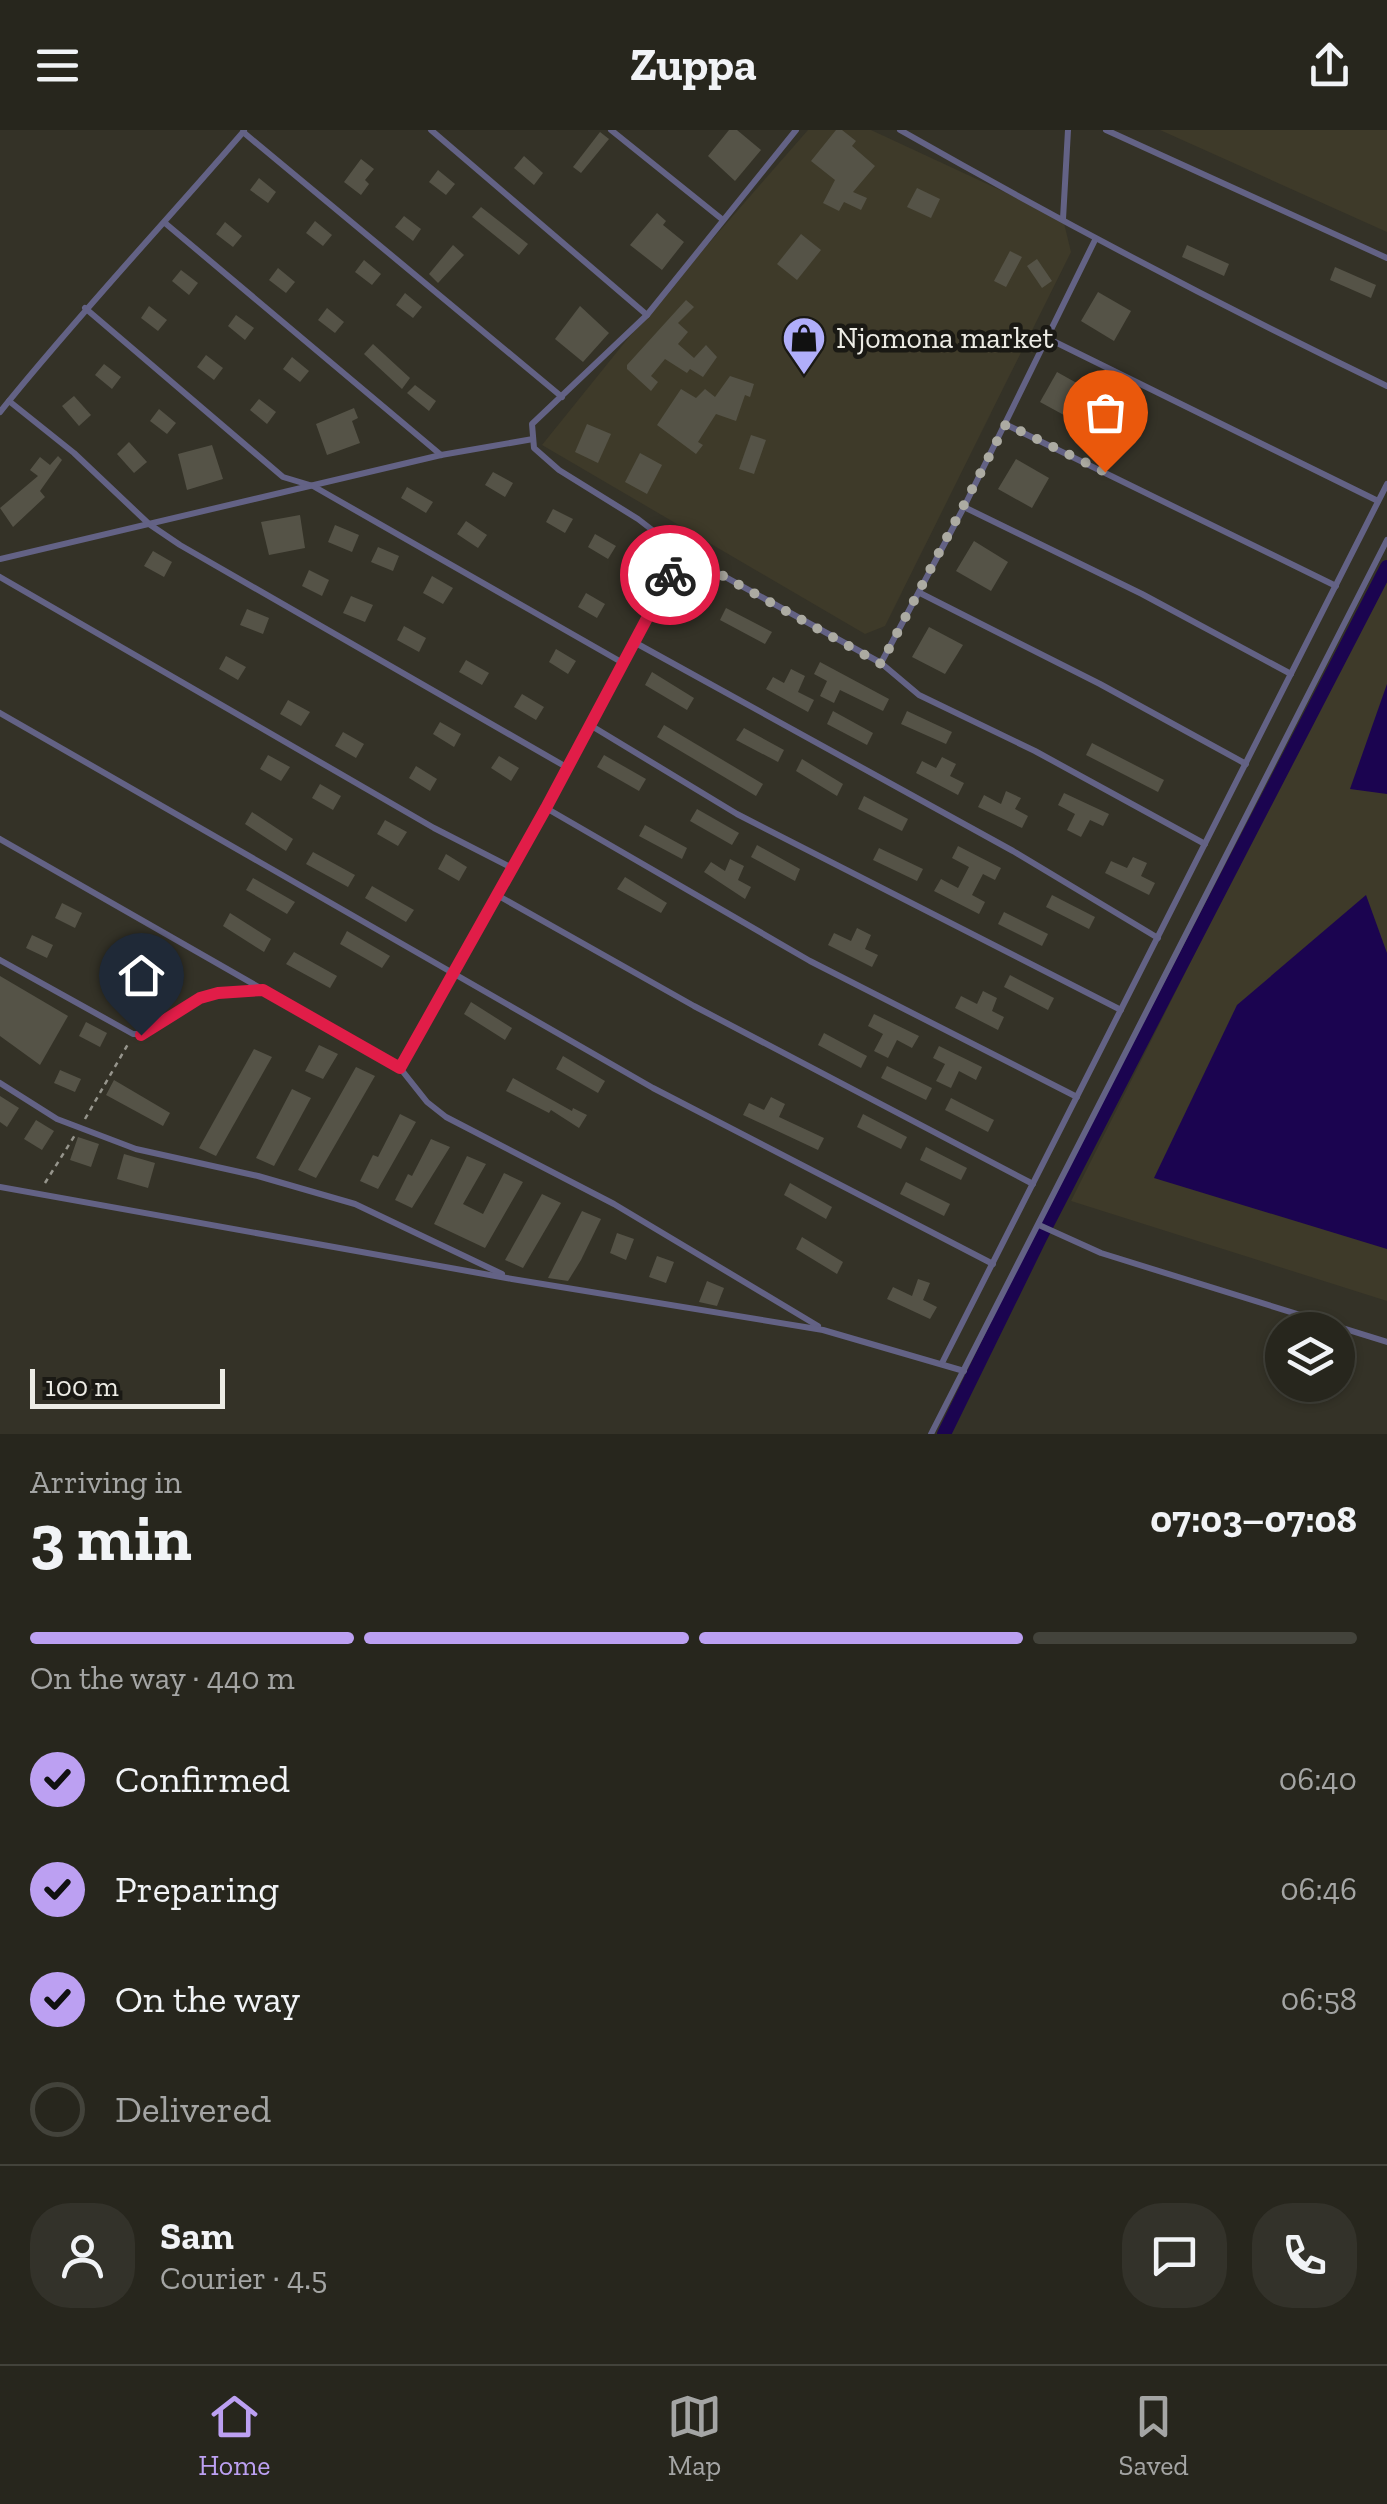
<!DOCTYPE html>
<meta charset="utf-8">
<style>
:root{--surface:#27261d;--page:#33322a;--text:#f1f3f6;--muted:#a4a5a4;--line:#43433b;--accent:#bca0f2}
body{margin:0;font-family:"Zilla Slab",serif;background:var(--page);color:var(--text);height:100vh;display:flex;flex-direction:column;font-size:38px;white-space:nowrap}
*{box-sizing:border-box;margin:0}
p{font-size:32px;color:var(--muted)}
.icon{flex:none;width:55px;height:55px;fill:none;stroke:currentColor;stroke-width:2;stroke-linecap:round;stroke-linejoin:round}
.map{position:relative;height:1304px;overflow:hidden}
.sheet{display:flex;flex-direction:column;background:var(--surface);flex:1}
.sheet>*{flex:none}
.controls{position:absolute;left:1265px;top:1182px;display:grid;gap:20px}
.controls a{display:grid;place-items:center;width:90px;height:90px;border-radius:50%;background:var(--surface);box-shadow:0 2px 8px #0004,0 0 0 2px var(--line);font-size:50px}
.scale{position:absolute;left:30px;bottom:25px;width:195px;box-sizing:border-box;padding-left:10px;border:5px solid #edece5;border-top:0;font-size:28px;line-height:35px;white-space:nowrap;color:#edece5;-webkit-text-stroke:8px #1a1914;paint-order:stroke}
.pin{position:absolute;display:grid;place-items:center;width:85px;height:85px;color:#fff;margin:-102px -42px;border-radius:50% 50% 50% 0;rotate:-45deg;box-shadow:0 0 10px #0007}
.pin .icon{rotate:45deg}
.courier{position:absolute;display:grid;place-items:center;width:100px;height:100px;margin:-50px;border:8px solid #e11d48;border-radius:50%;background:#fff;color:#222;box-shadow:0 2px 12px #0007}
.summary em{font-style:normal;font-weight:700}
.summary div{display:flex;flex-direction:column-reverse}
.summary{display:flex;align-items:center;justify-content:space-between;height:170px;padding:0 30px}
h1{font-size:65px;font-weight:700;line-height:75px}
.bar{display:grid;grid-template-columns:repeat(4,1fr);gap:15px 10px;align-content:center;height:120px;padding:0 30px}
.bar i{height:12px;border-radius:8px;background:var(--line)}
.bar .selected{background:var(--accent)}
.bar p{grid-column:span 4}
.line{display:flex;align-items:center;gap:25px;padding:0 30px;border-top:2px solid var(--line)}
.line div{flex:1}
.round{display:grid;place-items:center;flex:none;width:105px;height:105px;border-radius:40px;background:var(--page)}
ol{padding:0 30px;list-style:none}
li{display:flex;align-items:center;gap:30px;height:110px}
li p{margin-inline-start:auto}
li .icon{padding:10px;border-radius:50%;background:var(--accent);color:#111;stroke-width:4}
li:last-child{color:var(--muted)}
li i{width:55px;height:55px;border:5px solid var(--line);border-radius:50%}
header{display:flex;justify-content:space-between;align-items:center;height:130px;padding:0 30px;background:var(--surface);font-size:45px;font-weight:700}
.tab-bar{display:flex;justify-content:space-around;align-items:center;height:140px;border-top:2px solid var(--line);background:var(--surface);font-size:28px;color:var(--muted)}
.tab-bar a{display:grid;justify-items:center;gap:5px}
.tab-bar .selected{color:var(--accent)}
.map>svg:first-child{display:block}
.built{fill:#3e3a29}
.water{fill:#1b0450}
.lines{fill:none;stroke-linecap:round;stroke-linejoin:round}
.canal{stroke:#1b0450;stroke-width:14}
.building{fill:#555347}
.path{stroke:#96958c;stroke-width:2.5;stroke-dasharray:5 5;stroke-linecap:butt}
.lane{stroke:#636285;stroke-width:6}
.done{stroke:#acaba2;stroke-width:10;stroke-dasharray:0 18}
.route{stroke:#e11d48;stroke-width:12}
.labels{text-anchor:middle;stroke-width:9;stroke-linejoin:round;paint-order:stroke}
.poi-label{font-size:30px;fill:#edece5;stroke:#1a1914;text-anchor:start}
</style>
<header><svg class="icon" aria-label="menu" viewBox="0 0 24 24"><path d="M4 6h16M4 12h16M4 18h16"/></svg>Zuppa<svg class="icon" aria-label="share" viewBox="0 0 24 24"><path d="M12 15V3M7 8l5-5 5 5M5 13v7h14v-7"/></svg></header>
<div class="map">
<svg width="1387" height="1304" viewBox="0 0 1387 1304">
<rect width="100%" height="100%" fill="#343227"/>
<!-- built -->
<g class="built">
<path d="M808 0H871L1063 89 1071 122 885 496 865 504 542 315 654 176Z"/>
<path d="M1160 0H1387V102Z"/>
<path d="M1387 439V1171L1071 1071Z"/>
</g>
<!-- water -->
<g class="water">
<path d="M1387 554V664L1350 659Z"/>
<path d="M1366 765 1387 823V1119L1154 1048 1237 875Z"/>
</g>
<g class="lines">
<!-- canal -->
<path class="canal" d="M944 1304 1040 1108 1387 437"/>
</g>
<!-- building -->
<g class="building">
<path d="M729 0H737L761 20 735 51 708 26Z"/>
<path d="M836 0H842L856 11 852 16 875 36 853 62 867 68 861 80 844 72 839 81 823 73 835 50 811 31Z"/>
<path d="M600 2 609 9 581 43 573 37Z"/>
<path d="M524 26 543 43 534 55 514 38Z"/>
<path d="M361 29 374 39 365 50 369 54 361 65 344 52Z"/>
<path d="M438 40 455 54 446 65 429 52Z"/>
<path d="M259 48 276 62 268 73 250 60Z"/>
<path d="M917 58 940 69 931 88 907 77Z"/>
<path d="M481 77 528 114 519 125 472 87Z"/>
<path d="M657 83 666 91 663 95 684 112 662 140 630 115Z"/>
<path d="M404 86 421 99 413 111 395 97Z"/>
<path d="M315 91 332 105 323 116 306 103Z"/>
<path d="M225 92 242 106 233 117 216 104Z"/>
<path d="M801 104 821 120 797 150 777 134Z"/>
<path d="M453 115 464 125 438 153 429 144Z"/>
<path d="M1187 115 1229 134 1224 146 1182 127Z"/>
<path d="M1010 121 1022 127 1006 157 994 151Z"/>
<path d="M1037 129 1052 151 1042 158 1027 136Z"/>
<path d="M364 130 381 144 372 155 355 142Z"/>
<path d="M1335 137 1376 155 1371 168 1330 150Z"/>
<path d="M278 138 295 152 286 163 269 150Z"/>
<path d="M181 140 198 153 189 165 172 151Z"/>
<path d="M1098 162 1131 181 1114 211 1081 191Z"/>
<path d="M405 163 422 177 413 188 396 175Z"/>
<path d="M686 170 694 177 678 193 688 202 678 214 694 228 706 215 717 227 703 247 690 239 687 243 665 229 651 246 658 252 651 261 627 239V235Z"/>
<path d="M149 176 167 190 158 201 141 188Z"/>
<path d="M580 176 609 203 583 232 555 209Z"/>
<path d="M327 178 344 192 335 203 318 190Z"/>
<path d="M236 185 254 198 245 210 228 196Z"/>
<path d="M373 214 410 248 402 259 364 224Z"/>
<path d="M206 225 223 238 214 250 197 237Z"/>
<path d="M292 227 309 241 300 252 283 239Z"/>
<path d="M104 234 121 247 112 259 95 245Z"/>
<path d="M1057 242 1091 261 1073 290 1040 272Z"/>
<path d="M730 246 754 254 750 267 745 265 736 291 716 284 698 312 703 315 696 324 657 295 681 259 696 268 705 259 715 267Z"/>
<path d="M415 255 436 271 429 281 407 263Z"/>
<path d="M74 266 91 285 79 296 62 276Z"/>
<path d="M259 269 276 282 267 294 250 280Z"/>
<path d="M354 278 358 288 352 291 360 313 327 325 316 294Z"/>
<path d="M159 279 176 293 167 304 150 291Z"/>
<path d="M587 294 611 304 598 333 575 322Z"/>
<path d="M751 305 766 310 754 344 739 339Z"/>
<path d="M129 312 147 332 134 343 117 324Z"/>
<path d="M212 315 223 349 187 360 178 324Z"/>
<path d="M640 323 662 335 647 364 625 352Z"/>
<path d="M58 326 62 330 40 361 45 367 13 397 0 378 38 346 30 340 40 327 50 335Z"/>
<path d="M1016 329 1049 348 1032 378 998 359Z"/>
<path d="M493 342 513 353 505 367 485 355Z"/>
<path d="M407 357 433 372 426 383 401 368Z"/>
<path d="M553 379 573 389 565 403 546 392Z"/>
<path d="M300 385 305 418 269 425 261 392Z"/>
<path d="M466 391 487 405 478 418 457 404Z"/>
<path d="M335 395 359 405 352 422 328 412Z"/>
<path d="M595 404 616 416 608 429 588 417Z"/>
<path d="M974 411 1008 432 991 461 956 441Z"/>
<path d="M378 417 399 426 393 441 371 432Z"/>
<path d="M153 421 172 432 164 447 144 436Z"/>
<path d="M309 440 329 450 322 466 302 456Z"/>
<path d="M432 446 453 458 443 474 423 463Z"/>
<path d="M586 463 605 474 597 488 578 477Z"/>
<path d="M351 466 373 475 365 492 343 483Z"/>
<path d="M726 478 772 502 765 514 720 490Z"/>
<path d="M247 479 269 488 263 504 240 495Z"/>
<path d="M404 496 426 508 419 522 397 510Z"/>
<path d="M929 497 963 515 945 544 912 527Z"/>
<path d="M556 519 576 531 568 544 549 532Z"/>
<path d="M226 526 246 537 238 550 219 539Z"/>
<path d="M466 530 489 543 482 555 459 542Z"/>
<path d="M820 532 889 569 883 581 840 560 834 573 820 566 827 551 814 544Z"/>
<path d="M791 539 805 546 798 562 814 570 808 582 766 559 773 547 784 553Z"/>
<path d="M652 542 694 568 687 580 645 555Z"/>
<path d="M522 564 544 577 536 590 514 577Z"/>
<path d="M288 570 310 582 301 596 280 584Z"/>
<path d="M833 581 873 603 867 615 827 594Z"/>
<path d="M907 581 952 602 946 614 901 594Z"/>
<path d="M440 592 461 604 454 617 433 604Z"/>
<path d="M664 595 763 654 756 666 657 607Z"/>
<path d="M744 598 784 620 778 632 736 610Z"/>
<path d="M343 602 364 614 356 628 335 616Z"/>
<path d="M1092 613 1164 650 1158 662 1086 625Z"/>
<path d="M268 625 290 637 281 651 260 639Z"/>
<path d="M604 625 646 649 639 661 597 637Z"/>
<path d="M499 626 519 638 511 651 491 638Z"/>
<path d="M942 627 956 634 950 646 964 653 958 665 916 643 922 631 936 638Z"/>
<path d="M802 629 843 654 837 666 796 641Z"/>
<path d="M416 636 437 649 430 661 409 648Z"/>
<path d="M320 654 341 666 333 680 312 668Z"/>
<path d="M1006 661 1021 668 1015 679 1028 686 1022 698 978 677 984 665 1001 674Z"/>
<path d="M1064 663 1109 684 1103 696 1090 690 1081 707 1067 700 1075 684 1058 675Z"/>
<path d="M864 666 908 689 902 701 858 679Z"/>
<path d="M697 679 739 703 732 715 690 691Z"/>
<path d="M252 682 293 709 286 721 245 694Z"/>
<path d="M385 690 407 702 398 716 377 704Z"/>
<path d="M645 695 687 718 682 729 639 706Z"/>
<path d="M757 715 800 739 795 751 751 727Z"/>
<path d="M958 716 1001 738 995 750 983 744 972 765 985 772 979 784 934 761 941 749 958 758 969 737 952 728Z"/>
<path d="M879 718 923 739 917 751 873 730Z"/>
<path d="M313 722 355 745 348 757 306 734Z"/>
<path d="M446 724 467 737 459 751 438 739Z"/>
<path d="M1133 727 1147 733 1141 746 1155 753 1149 765 1105 743 1111 731 1127 738Z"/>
<path d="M730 729 744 736 738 750 751 757 745 769 704 742 711 732 725 741Z"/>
<path d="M625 747 667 773 661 783 617 759Z"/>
<path d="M253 748 295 772 287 784 246 760Z"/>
<path d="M372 756 414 780 406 792 365 768Z"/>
<path d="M1052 765 1095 787 1089 799 1046 777Z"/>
<path d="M62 773 82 783 75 798 55 788Z"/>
<path d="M1004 782 1048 804 1042 816 998 794Z"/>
<path d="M230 783 271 809 264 822 223 796Z"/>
<path d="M857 798 871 805 865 819 878 825 872 837 828 815 834 803 851 811Z"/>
<path d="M347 801 390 826 382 838 340 814Z"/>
<path d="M32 805 53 815 47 828 26 818Z"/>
<path d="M294 822 337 846 330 858 286 834Z"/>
<path d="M1010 845 1054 868 1048 880 1004 857Z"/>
<path d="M0 846 68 886 40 935 0 906Z"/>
<path d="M983 861 997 868 992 881 1004 887 998 900 955 878 961 866 977 874Z"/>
<path d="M471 872 512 898 505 910 464 884Z"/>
<path d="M874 884 919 906 912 918 897 910 888 928 874 921 883 904 868 896Z"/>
<path d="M86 892 107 903 100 917 79 906Z"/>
<path d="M824 903 867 926 861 938 818 915Z"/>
<path d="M319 915 338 924 323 949 305 941Z"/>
<path d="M939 916 982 937 976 950 959 941 951 958 936 951 945 934 933 928Z"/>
<path d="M254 919 272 927 216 1026 199 1018Z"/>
<path d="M563 926 605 951 598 963 556 939Z"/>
<path d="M887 936 932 958 926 970 881 948Z"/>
<path d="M356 937 375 946 316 1048 298 1040Z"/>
<path d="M60 940 81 949 75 962 54 953Z"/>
<path d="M513 948 572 981 573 978 587 985 579 998 551 980 549 983 506 961Z"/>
<path d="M114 950 170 983 163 996 106 965Z"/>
<path d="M292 959 311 968 274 1036 256 1028Z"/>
<path d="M0 966 19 978 7 997 0 992Z"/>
<path d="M771 967 785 974 779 987 824 1008 818 1020 743 985 749 973 764 980Z"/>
<path d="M951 968 994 990 988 1002 945 980Z"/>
<path d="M400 984 416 992 378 1059 360 1051 373 1025 378 1027Z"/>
<path d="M863 984 907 1007 901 1019 857 997Z"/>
<path d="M36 990 54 1001 42 1020 24 1009Z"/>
<path d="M78 1007 99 1014 91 1037 70 1030Z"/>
<path d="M431 1009 450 1017 412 1078 395 1070 408 1044 412 1046Z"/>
<path d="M926 1017 967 1038 961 1050 920 1030Z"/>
<path d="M124 1024 155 1033 148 1058 117 1049Z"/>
<path d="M467 1026 486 1034 463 1074 483 1084 504 1043 523 1052 485 1118 434 1094Z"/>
<path d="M906 1052 950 1074 944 1086 900 1064Z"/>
<path d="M790 1053 832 1077 826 1089 784 1065Z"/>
<path d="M542 1064 561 1073 523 1138 505 1130Z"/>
<path d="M582 1081 601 1089 581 1130 568 1151 548 1148Z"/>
<path d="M617 1103 634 1109 626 1130 610 1123Z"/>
<path d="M802 1107 843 1132 837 1144 796 1119Z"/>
<path d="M657 1126 674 1132 666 1153 649 1147Z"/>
<path d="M918 1149 930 1153 923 1170 937 1177 930 1189 887 1169 893 1157 912 1166Z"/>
<path d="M707 1151 724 1158 717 1176 699 1172Z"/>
</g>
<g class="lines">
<!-- path -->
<g class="path">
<path d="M85 989 128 914"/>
<path d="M45 1053 75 1005"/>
</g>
<!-- lane -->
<g class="lane">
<path d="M431 0 647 185"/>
<path d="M611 0 723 90"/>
<path d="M796 0 647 185 532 294 534 318 559 340 638 389 682 423 881 533 919 565 1035 621 1205 714"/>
<path d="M900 0C1060 91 1221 176 1387 256"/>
<path d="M1106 0 1387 128"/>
<path d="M243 2 562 267"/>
<path d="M1063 89 1068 0"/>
<path d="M165 93 441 325"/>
<path d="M85 178 283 347 313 356 623 533"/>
<path d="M1049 209 1378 371"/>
<path d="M9 271 74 323 149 394 180 415 568 638"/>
<path d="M0 282C78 185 163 95 244 1"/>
<path d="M1005 294 1336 456"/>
<path d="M964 377 1142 464 1291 544"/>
<path d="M0 429 441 325 533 309"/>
<path d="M0 447 434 698 512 738"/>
<path d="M920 463 1100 554 1246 634"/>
<path d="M634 512 1013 721 1158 808"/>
<path d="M881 533 964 377 1095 110"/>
<path d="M0 583 653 958 993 1134"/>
<path d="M590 595 737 684 1121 880"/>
<path d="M546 678 810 831 1077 967"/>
<path d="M0 709 400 938 427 972 446 987 614 1074 818 1196"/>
<path d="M497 765 694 876 1033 1054"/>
<path d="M0 830 133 904C158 906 182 875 205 867 223 860 244 861 263 860"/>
<path d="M400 938 546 678 682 423"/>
<path d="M0 953 57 989 136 1019 258 1046 355 1074 502 1144"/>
<path d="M0 1057 512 1149 823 1200 964 1241"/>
<path d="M1039 1095 1101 1123 1387 1212"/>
<path d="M942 1233 1387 354"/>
<path d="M931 1304 1387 410"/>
</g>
</g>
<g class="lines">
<!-- done -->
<path class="done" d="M670 445 682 423 881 534 1006 294 1105 342"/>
<!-- route -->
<path class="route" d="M141 905 200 868 218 863 263 860 400 938 546 678 670 445"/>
</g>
<!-- icons -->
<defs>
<g id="shop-pin" transform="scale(2.25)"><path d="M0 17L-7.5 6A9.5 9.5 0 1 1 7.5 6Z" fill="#b0aefa" stroke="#1a1914"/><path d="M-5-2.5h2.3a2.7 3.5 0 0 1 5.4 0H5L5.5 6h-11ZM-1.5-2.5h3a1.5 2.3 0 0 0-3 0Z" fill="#111"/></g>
</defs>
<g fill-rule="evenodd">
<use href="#shop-pin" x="804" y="208"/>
</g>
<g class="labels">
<!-- poi labels -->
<g class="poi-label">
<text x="836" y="218">Njomona market</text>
</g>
</g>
</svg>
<div class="controls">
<a><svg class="icon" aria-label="layers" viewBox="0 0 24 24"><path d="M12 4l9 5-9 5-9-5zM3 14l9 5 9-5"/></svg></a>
</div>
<div class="scale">100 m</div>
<div class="pin" style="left:1105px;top:342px;background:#ea580c"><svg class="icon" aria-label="bag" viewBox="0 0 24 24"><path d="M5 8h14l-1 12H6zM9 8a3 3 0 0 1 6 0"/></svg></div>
<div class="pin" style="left:141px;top:905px;background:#1f2937"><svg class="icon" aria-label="home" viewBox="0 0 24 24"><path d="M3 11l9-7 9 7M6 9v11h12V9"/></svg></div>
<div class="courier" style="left:670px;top:445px"><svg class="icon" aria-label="bike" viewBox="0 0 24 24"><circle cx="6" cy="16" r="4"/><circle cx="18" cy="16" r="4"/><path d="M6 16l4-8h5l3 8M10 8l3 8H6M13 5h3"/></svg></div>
</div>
<section class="sheet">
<div class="summary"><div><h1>3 min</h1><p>Arriving in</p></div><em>07:03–07:08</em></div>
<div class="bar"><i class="selected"></i><i class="selected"></i><i class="selected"></i><i></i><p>On the way · 440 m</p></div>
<ol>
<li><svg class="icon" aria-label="check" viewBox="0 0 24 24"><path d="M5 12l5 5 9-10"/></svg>Confirmed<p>06:40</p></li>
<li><svg class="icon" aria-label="check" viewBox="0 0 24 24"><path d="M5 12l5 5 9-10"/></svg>Preparing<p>06:46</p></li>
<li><svg class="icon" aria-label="check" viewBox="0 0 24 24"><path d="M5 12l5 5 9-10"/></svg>On the way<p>06:58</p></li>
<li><i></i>Delivered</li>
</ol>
<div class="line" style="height:180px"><a class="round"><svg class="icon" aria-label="person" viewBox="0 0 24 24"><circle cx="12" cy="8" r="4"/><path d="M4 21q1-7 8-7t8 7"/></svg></a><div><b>Sam</b><p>Courier · 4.5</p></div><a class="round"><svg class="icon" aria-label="chat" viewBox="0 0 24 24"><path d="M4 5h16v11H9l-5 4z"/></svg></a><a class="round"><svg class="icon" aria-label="phone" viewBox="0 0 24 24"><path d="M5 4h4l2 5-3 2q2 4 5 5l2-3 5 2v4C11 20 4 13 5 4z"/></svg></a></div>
</section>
<nav class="tab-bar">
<a class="selected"><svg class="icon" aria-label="home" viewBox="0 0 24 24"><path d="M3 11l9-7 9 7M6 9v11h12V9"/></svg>Home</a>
<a><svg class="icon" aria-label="map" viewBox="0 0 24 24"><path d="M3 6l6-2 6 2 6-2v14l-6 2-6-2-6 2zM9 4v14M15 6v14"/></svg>Map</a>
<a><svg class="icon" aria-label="saved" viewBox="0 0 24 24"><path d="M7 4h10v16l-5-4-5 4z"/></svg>Saved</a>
</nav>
